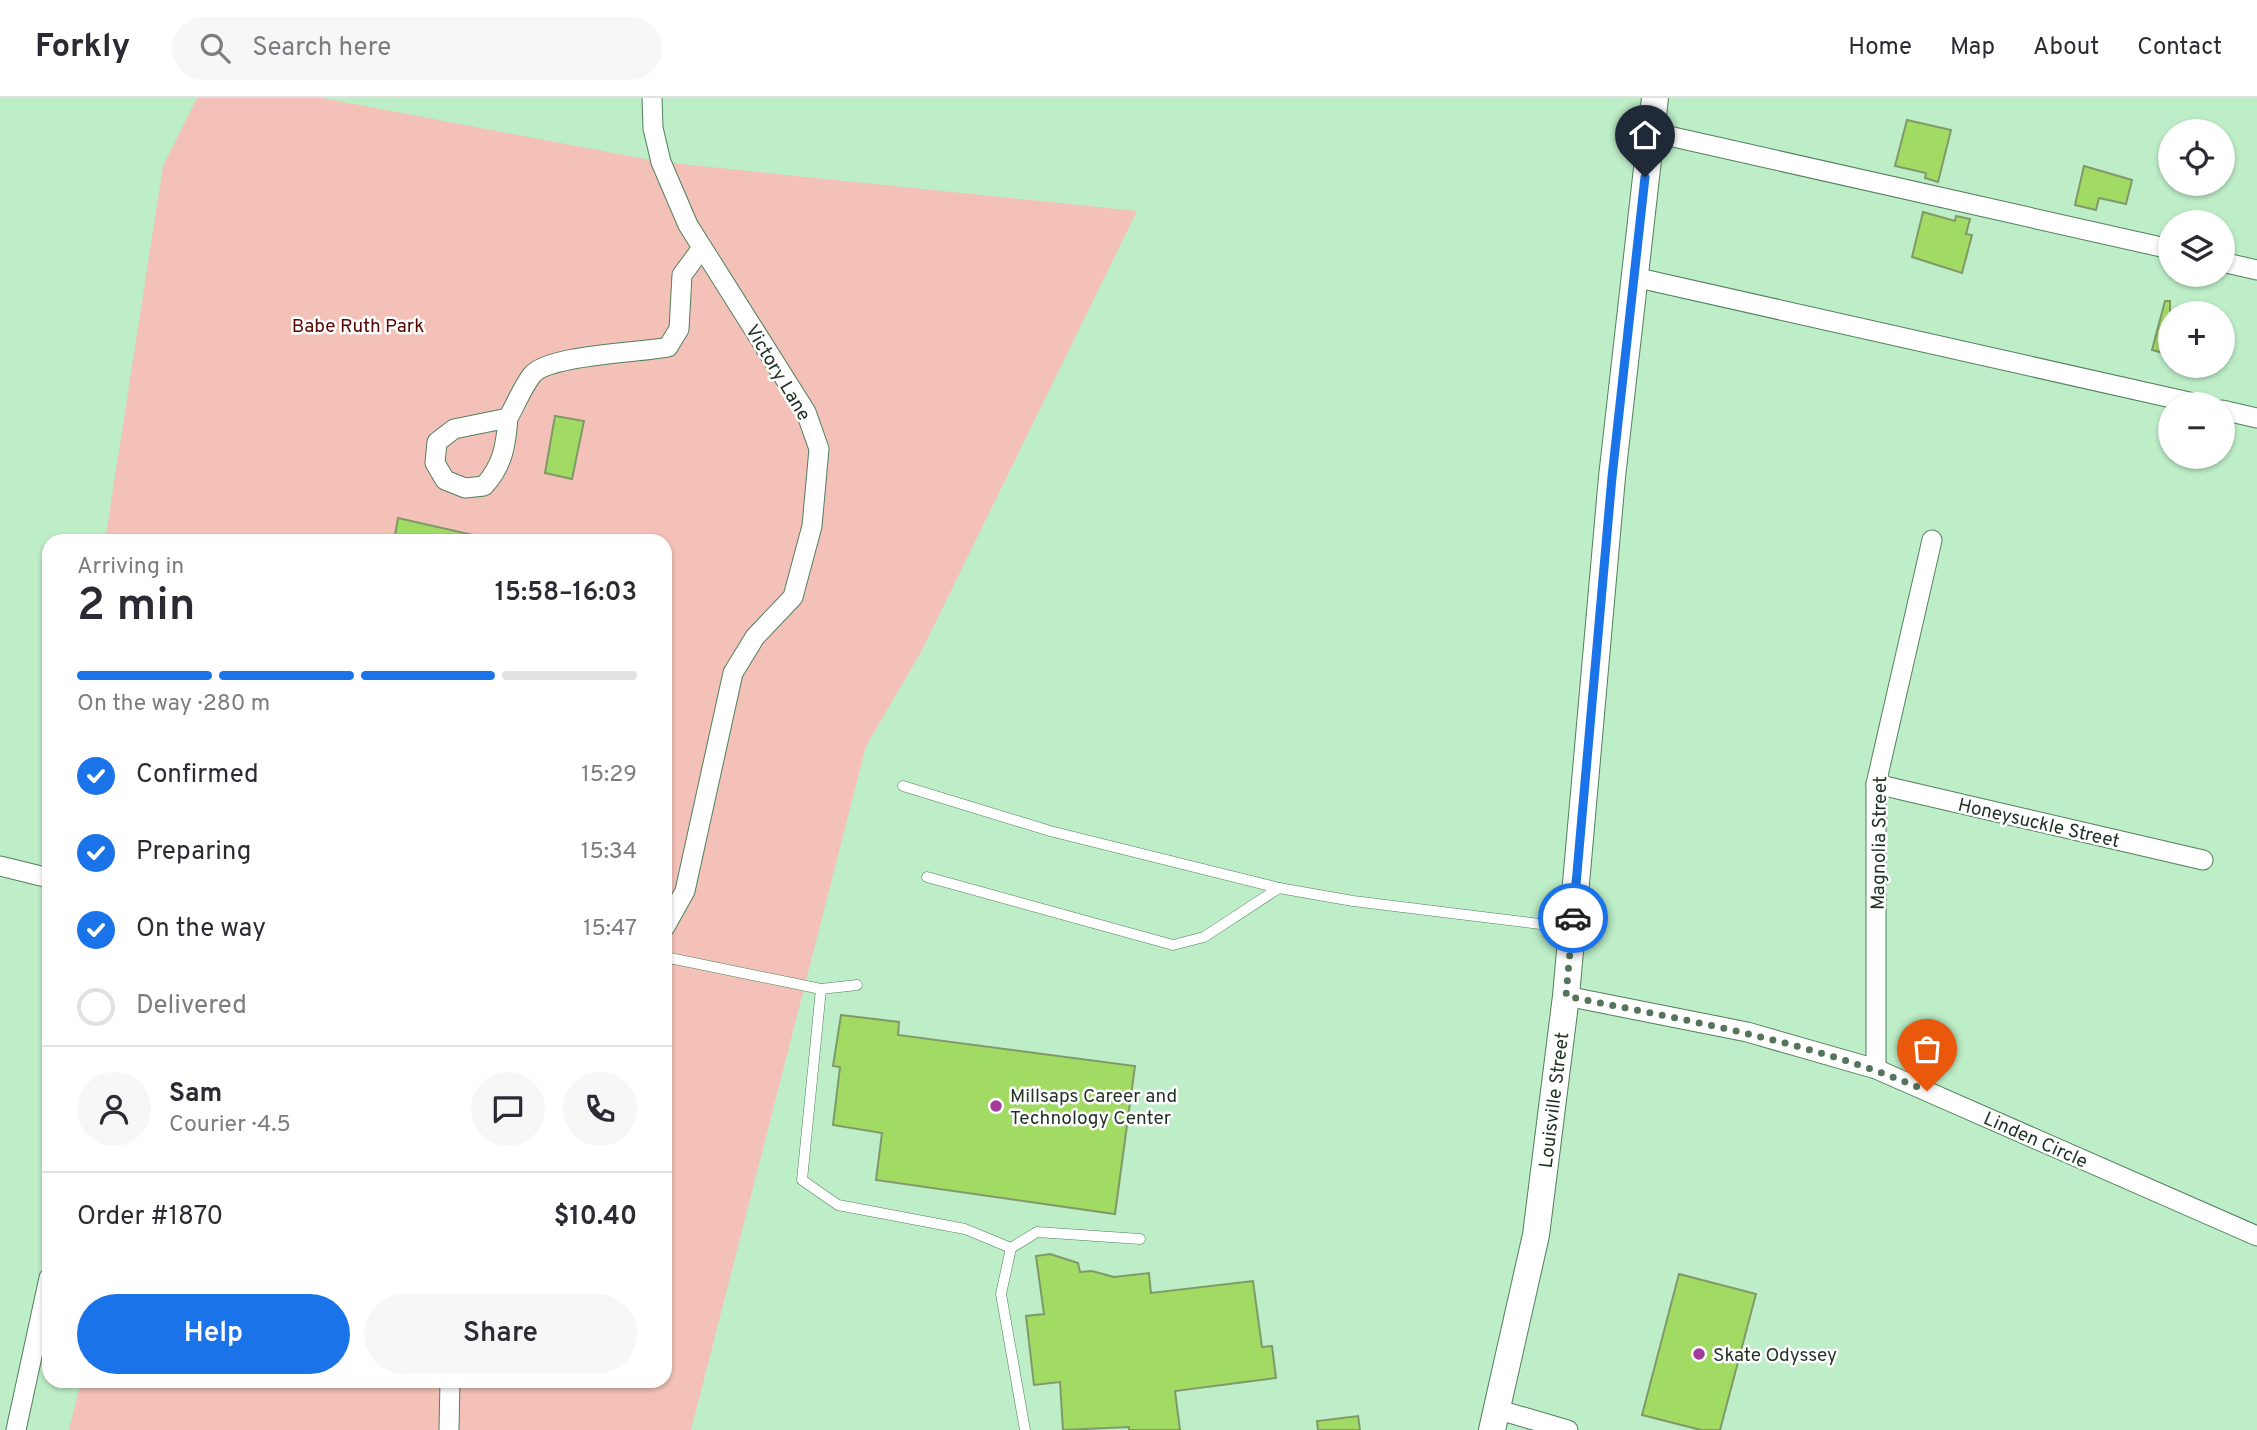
<!DOCTYPE html>
<meta charset="utf-8">
<style>
:root{--surface:#fff;--page:#f7f7f7;--text:#2b2b33;--muted:#7c7c81;--line:#e1e1e2;--accent:#1a73e8}
body{margin:0;font-family:Overpass,sans-serif;background:var(--page);color:var(--text);height:100vh;display:flex;flex-direction:column;font-size:26px;white-space:nowrap}
*{box-sizing:border-box;margin:0}
p{font-size:23px;color:var(--muted)}
.icon{flex:none;width:38px;height:38px;fill:none;stroke:currentColor;stroke-width:2;stroke-linecap:round;stroke-linejoin:round}
.map{position:relative;flex:1;overflow:hidden}
.panel{position:absolute;left:42px;top:436px;width:630px;height:854px;display:flex;flex-direction:column;background:var(--surface);border-radius:21px;box-shadow:0 2px 5px #0004}
.panel>*{flex:none}
.buttons{position:absolute;left:2158px;top:21px;display:grid;gap:14px}
.buttons a{display:grid;place-items:center;width:77px;height:77px;border-radius:50%;background:var(--surface);box-shadow:0 2px 5px #0004;font-size:35px}
.pin{position:absolute;display:grid;place-items:center;width:60px;height:60px;color:#fff;margin:-72px -30px;border-radius:50% 50% 50% 0;rotate:-45deg;box-shadow:0 0 7px #0007}
.pin .icon{rotate:45deg}
.courier{position:absolute;display:grid;place-items:center;width:70px;height:70px;margin:-35px;border:5px solid #1a73e8;border-radius:50%;background:#fff;color:#222;box-shadow:0 2px 9px #0007}
.head em{font-style:normal;font-weight:600}
.head div{display:flex;flex-direction:column-reverse}
.head{display:flex;align-items:center;justify-content:space-between;height:119px;padding:0 35px}
h1{font-size:46px;font-weight:600;line-height:52px}
.bar{display:grid;grid-template-columns:repeat(4,1fr);gap:10px 7px;align-content:center;height:84px;padding:0 35px}
.bar i{height:9px;border-radius:5px;background:var(--line)}
.bar .current{background:var(--accent)}
.bar p{grid-column:span 4}
.line{display:flex;align-items:center;gap:18px;padding:0 35px;border-top:2px solid var(--line)}
.line div{flex:1}
.round{display:grid;place-items:center;flex:none;width:74px;height:74px;border-radius:37px;background:var(--page)}
ol{padding:0 35px;list-style:none}
li{display:flex;align-items:center;gap:21px;height:77px}
li p{margin-inline-start:auto}
li .icon{padding:7px;border-radius:50%;background:var(--accent);color:#fff;stroke-width:4}
li:last-child{color:var(--muted)}
li i{width:38px;height:38px;border:4px solid var(--line);border-radius:50%}
.primary-button{display:flex;gap:14px;margin-top:auto;padding:14px 35px}
.primary-button a{flex:1;height:80px;border-radius:42px;background:var(--accent);color:#fff;font-size:28px;font-weight:600;line-height:80px;text-align:center}
.primary-button a+a{background:var(--page);color:var(--text)}
header{display:flex;align-items:center;gap:42px;box-sizing:border-box;height:98px;padding:0 35px;background:var(--surface);border-bottom:2px solid var(--line)}
header strong{font-size:33px}
nav{display:flex;gap:38px;margin-inline-start:auto;font-size:24px}
.search{width:490px;height:63px;background:var(--page);display:flex;align-items:center;gap:18px;box-sizing:border-box;padding:0 24px;border-radius:38px;color:var(--muted);font-size:26px}
.map>svg:first-child{display:block}
.green{fill:#f3c1b8}
.building{fill:#a1db63;stroke:#809969;stroke-width:2}
.lines{fill:none;stroke-linecap:round;stroke-linejoin:round}
.lane-casing{stroke:#517f5c;stroke-width:11}
.street-casing{stroke:#517f5c;stroke-width:21}
.secondary-casing{stroke:#517f5c;stroke-width:28}
.lane{stroke:#fff;stroke-width:10}
.street{stroke:#fff;stroke-width:19}
.secondary{stroke:#fff;stroke-width:26}
.done{stroke:#56745c;stroke-width:7;stroke-dasharray:0 12.6}
.route{stroke:#1a73e8;stroke-width:9}
.poi-dot{fill:#a43b9c;stroke:#fff;stroke-width:2.5}
.labels{text-anchor:middle;stroke-width:5;stroke-linejoin:round;paint-order:stroke}
.park-label{font-size:19px;fill:#580400;stroke:#fff}
.street-label{font-size:19px;fill:#1f3223;stroke:#fff}
.poi-label{font-size:19px;fill:#1f3223;stroke:#fff;text-anchor:start}
</style>
<header>
<strong>Forkly</strong>
<div class="search"><svg class="icon" aria-label="search" viewBox="0 0 24 24"><circle cx="10" cy="10" r="6"/><path d="M15 15l6 6"/></svg>Search here</div>
<nav><a>Home</a><a>Map</a><a>About</a><a>Contact</a></nav>
</header>
<div class="map">
<svg width="2257" height="1332" viewBox="0 0 2257 1332">
<rect width="100%" height="100%" fill="#bdeec7"/>
<!-- green -->
<path class="green" d="M197 0H322L661 64 1137 113 921 554 866 648 691 1332H69L81 1283H665V443H105L163 68Z"/>
<!-- building -->
<g class="building">
<path d="M1907 22 1951 32 1938 84 1925 80 1926 75 1895 68Z"/>
<path d="M2084 68 2132 82 2126 106 2099 100 2096 112 2075 107Z"/>
<path d="M1923 114 1955 123 1956 118 1970 121 1966 136 1972 137 1962 175 1912 159Z"/>
<path d="M2165 203H2170V257L2152 252Z"/>
<path d="M555 318 584 323 572 381 545 375Z"/>
<path d="M398 420 473 437 472 443H394Z"/>
<path d="M841 917 899 924 898 937 1135 968 1115 1116 876 1082 882 1035 833 1027 840 969 833 968Z"/>
<path d="M1050 1156 1078 1165 1080 1174 1092 1173 1114 1179 1149 1175 1151 1195 1253 1183 1262 1249 1272 1248 1276 1280 1175 1293 1180 1332H1129V1329L1063 1332 1060 1284 1034 1287 1026 1218 1044 1216 1036 1158Z"/>
<path d="M1679 1176 1756 1196 1720 1332H1701L1642 1317Z"/>
<path d="M1358 1318 1360 1332H1318L1317 1323Z"/>
</g>
<g class="lines">
<!-- lane casing -->
<g class="lane-casing">
<g id="lane">
<path d="M903 688 1050 733 1279 790 1353 803 1572 830"/>
<path d="M927 779 1173 847 1204 839 1279 790"/>
<path d="M665 859 821 891"/>
<path d="M857 887 821 891 802 1082 838 1107 965 1131 1011 1150"/>
<path d="M1025 1332 1001 1196 1011 1150 1037 1134 1140 1141"/>
</g>
</g>
<!-- street casing -->
<g class="street-casing">
<g id="street">
<path d="M652 0 653 30 661 64 688 127 806 314 819 351 812 428 793 499 755 539 733 575 685 793 665 829"/>
<path d="M1651 34 2170 151"/>
<path d="M2222 164 2257 172"/>
<path d="M1634 179 2198 306"/>
<path d="M2222 312 2257 320"/>
<path d="M508 320C506 347 503 367 484 388L465 390 445 382 435 365 437 344 454 331 508 320C516 306 522 290 532 277 548 257 638 255 668 249L679 231 682 177 702 150"/>
<path d="M1876 686 2203 762"/>
<path d="M0 768 49 780"/>
<path d="M1566 898 1747 934 1876 971 2257 1138"/>
<path d="M1876 971V686L1932 442"/>
<path d="M1499 1312 1568 1332"/>
<path d="M16 1332 49 1180"/>
<path d="M449 1332 450 1283"/>
</g>
</g>
<!-- secondary casing -->
<g class="secondary-casing">
<path id="secondary" d="M1492 1332 1536 1137 1566 898 1612 379 1655 0"/>
</g>
<!-- lane -->
<use href="#lane" class="lane"/>
<!-- street -->
<use href="#street" class="street"/>
<!-- secondary -->
<use href="#secondary" class="secondary"/>
</g>
<g class="lines">
<!-- done -->
<path class="done" d="M1573 820 1566 898C1688 923 1812 943 1927 993"/>
<!-- route -->
<path class="route" d="M1573 820 1612 379 1645 79"/>
</g>
<!-- markers -->
<g class="poi-dot">
<circle cx="996" cy="1008" r="7"/>
<circle cx="1699" cy="1256" r="7"/>
</g>
<g class="labels">
<!-- park labels -->
<g class="park-label">
<text x="358" y="234">Babe Ruth Park</text>
</g>
<!-- street labels -->
<g class="street-label">
<text transform="translate(779 274) rotate(59)" y="7">Victory Lane</text>
<text transform="translate(2039 724) rotate(13)" y="7">Honeysuckle Street</text>
<text transform="translate(1878 745) rotate(-89)" y="7">Magnolia Street</text>
<text transform="translate(1553 1002) rotate(-83)" y="7">Louisville Street</text>
<text transform="translate(2036 1041) rotate(24)" y="7">Linden Circle</text>
</g>
<!-- poi labels -->
<g class="poi-label">
<text x="1010" y="1004">Millsaps Career and<tspan x="1010" dy="22">Technology Center</tspan></text>
<text x="1713" y="1263">Skate Odyssey</text>
</g>
</g>
</svg>
<div class="buttons">
<a><svg class="icon" aria-label="locate" viewBox="0 0 24 24"><circle cx="12" cy="12" r="6"/><path d="M12 2v4M12 18v4M2 12h4M18 12h4"/></svg></a>
<a><svg class="icon" aria-label="layers" viewBox="0 0 24 24"><path d="M12 4l9 5-9 5-9-5zM3 14l9 5 9-5"/></svg></a>
<a>+</a>
<a>−</a>
</div>
<div class="pin" style="left:1927px;top:993px;background:#ea580c"><svg class="icon" aria-label="bag" viewBox="0 0 24 24"><path d="M5 8h14l-1 12H6zM9 8a3 3 0 0 1 6 0"/></svg></div>
<div class="pin" style="left:1645px;top:79px;background:#1f2937"><svg class="icon" aria-label="home" viewBox="0 0 24 24"><path d="M3 11l9-7 9 7M6 9v11h12V9"/></svg></div>
<div class="courier" style="left:1573px;top:820px"><svg class="icon" aria-label="car" viewBox="0 0 24 24"><path d="M5 17H2v-5l4-1 3-4h7l3 4 3 1v5h-3M9 17h6M6 11h13"/><circle cx="7" cy="17" r="2"/><circle cx="17" cy="17" r="2"/></svg></div>
<section class="panel">
<div class="head"><div><h1>2 min</h1><p>Arriving in</p></div><em>15:58–16:03</em></div>
<div class="bar"><i class="current"></i><i class="current"></i><i class="current"></i><i></i><p>On the way · 280 m</p></div>
<ol>
<li><svg class="icon" aria-label="check" viewBox="0 0 24 24"><path d="M5 12l5 5 9-10"/></svg>Confirmed<p>15:29</p></li>
<li><svg class="icon" aria-label="check" viewBox="0 0 24 24"><path d="M5 12l5 5 9-10"/></svg>Preparing<p>15:34</p></li>
<li><svg class="icon" aria-label="check" viewBox="0 0 24 24"><path d="M5 12l5 5 9-10"/></svg>On the way<p>15:47</p></li>
<li><i></i>Delivered</li>
</ol>
<div class="line" style="height:126px"><a class="round"><svg class="icon" aria-label="person" viewBox="0 0 24 24"><circle cx="12" cy="8" r="4"/><path d="M4 21q1-7 8-7t8 7"/></svg></a><div><b>Sam</b><p>Courier · 4.5</p></div><a class="round"><svg class="icon" aria-label="chat" viewBox="0 0 24 24"><path d="M4 5h16v11H9l-5 4z"/></svg></a><a class="round"><svg class="icon" aria-label="phone" viewBox="0 0 24 24"><path d="M5 4h4l2 5-3 2q2 4 5 5l2-3 5 2v4C11 20 4 13 5 4z"/></svg></a></div>
<div class="line" style="height:91px"><div>Order #1870</div><b>$10.40</b></div>
<div class="primary-button"><a>Help</a><a>Share</a></div>
</section>
</div>
